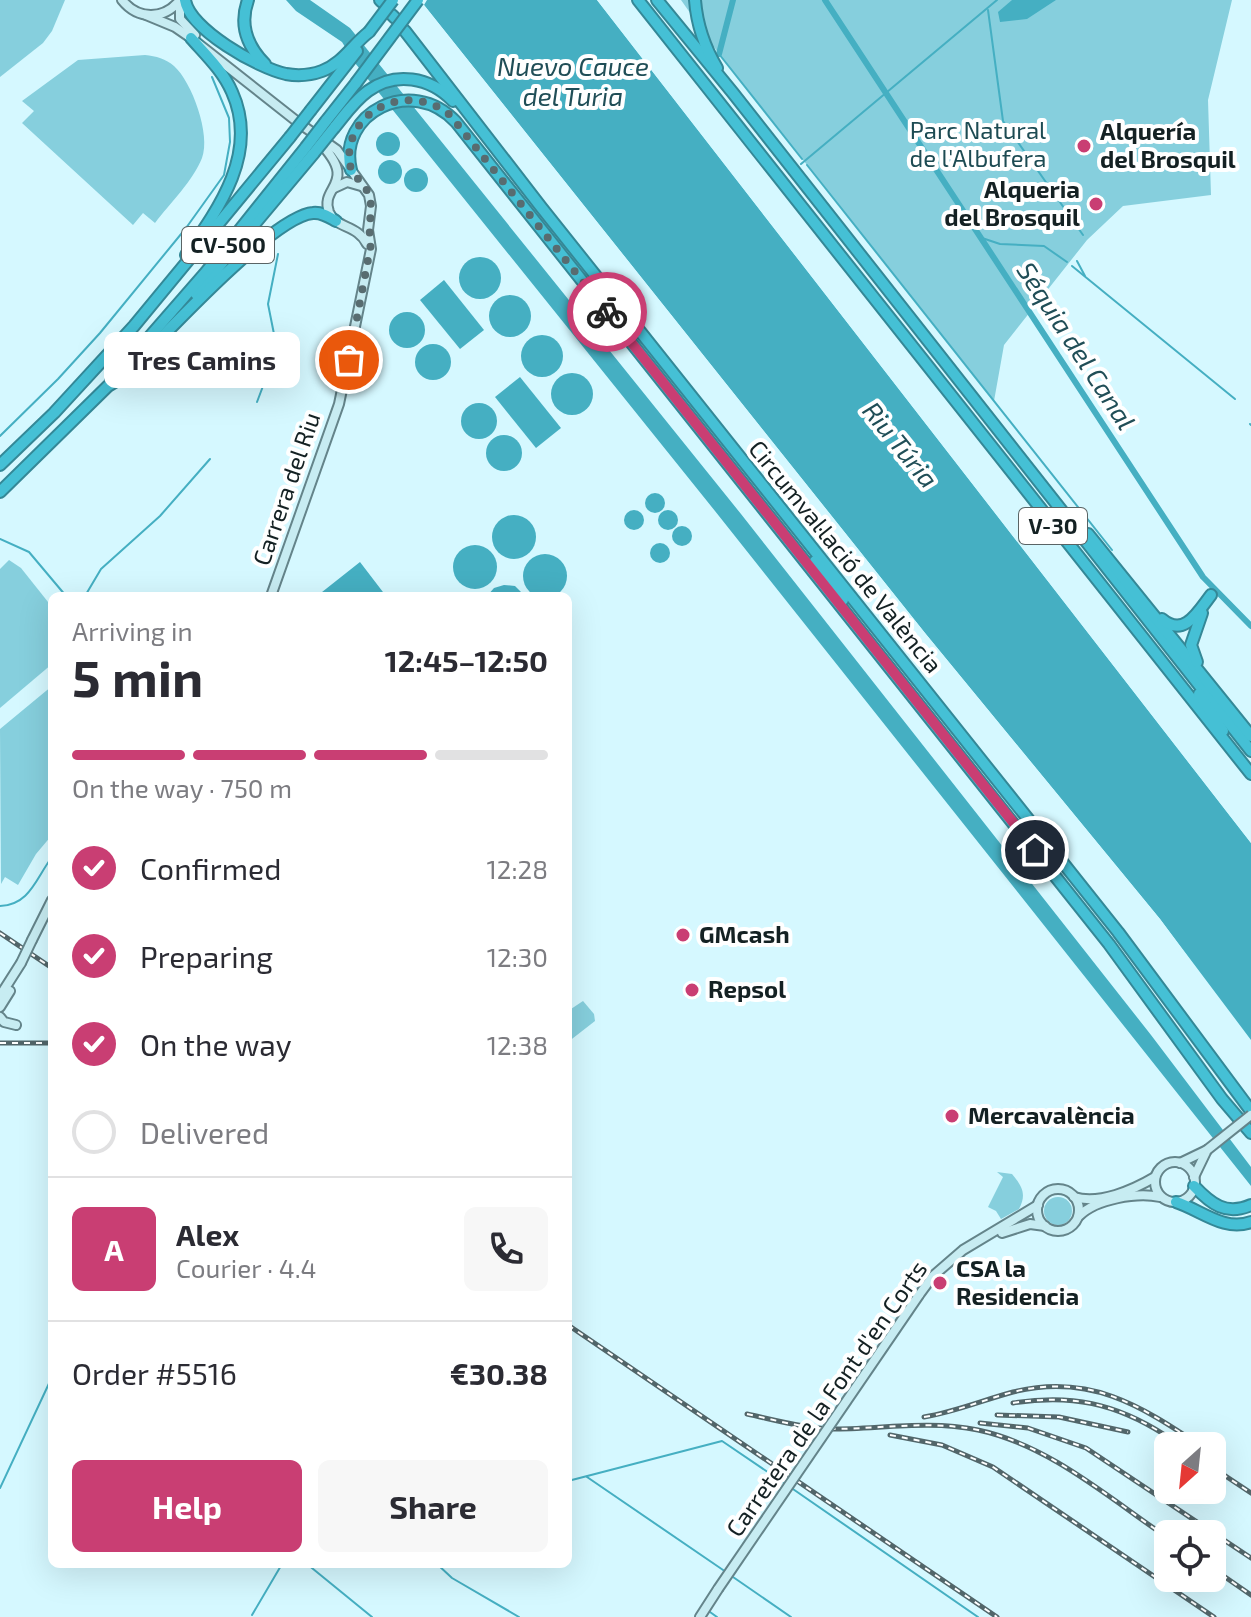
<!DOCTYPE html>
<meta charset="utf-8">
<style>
:root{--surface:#fff;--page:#f7f7f7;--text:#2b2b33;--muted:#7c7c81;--line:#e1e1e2;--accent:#c93e73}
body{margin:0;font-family:"Exo 2",sans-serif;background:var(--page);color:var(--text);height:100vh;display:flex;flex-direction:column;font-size:30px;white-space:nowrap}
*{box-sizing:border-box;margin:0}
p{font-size:26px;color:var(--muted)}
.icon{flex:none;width:44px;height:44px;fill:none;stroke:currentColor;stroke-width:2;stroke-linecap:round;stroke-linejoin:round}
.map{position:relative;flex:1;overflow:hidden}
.side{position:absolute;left:48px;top:592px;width:524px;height:976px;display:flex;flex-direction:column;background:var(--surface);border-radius:12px;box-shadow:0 8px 32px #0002}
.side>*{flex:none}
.needle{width:52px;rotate:207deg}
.tools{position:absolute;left:1154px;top:1432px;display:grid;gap:16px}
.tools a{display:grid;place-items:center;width:72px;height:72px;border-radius:12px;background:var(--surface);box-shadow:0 8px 32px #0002;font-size:40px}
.pin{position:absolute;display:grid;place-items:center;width:68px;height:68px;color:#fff;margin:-34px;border:4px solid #fff;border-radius:50%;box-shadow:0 2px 8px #0007}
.courier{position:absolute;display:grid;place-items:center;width:80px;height:80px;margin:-40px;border:6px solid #c93e73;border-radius:50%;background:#fff;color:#222;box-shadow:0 2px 10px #0007}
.bubble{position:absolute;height:56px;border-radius:12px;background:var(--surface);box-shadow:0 8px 32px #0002;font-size:26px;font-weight:700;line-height:56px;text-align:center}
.summary em{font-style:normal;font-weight:700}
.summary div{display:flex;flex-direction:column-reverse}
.summary{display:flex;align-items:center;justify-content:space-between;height:136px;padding:0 24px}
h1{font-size:52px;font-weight:700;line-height:60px}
.bar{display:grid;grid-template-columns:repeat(4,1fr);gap:12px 8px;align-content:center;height:96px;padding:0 24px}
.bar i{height:10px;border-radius:6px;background:var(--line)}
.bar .current{background:var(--accent)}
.bar p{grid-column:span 4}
.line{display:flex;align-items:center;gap:20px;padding:0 24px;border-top:2px solid var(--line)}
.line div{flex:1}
.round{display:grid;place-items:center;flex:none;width:84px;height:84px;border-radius:12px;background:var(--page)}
ol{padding:0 24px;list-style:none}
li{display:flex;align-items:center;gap:24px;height:88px}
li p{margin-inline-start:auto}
li .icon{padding:8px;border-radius:50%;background:var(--accent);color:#fff;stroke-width:4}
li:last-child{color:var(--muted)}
li i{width:44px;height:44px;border:4px solid var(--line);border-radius:50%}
.button{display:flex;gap:16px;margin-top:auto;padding:16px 24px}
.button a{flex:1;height:92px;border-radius:12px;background:var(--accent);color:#fff;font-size:32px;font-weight:700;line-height:92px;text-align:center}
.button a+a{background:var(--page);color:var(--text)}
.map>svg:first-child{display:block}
.green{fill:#86cfdd}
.water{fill:#45afc2}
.pier{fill:#d5f8ff}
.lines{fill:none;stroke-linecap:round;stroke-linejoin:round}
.stream{stroke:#45afc2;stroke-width:2}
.canal{stroke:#45afc2;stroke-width:6}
.secondary-casing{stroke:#64848a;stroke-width:12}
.highway-casing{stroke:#348897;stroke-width:14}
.secondary{stroke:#c7ecf2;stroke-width:8}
.highway{stroke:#45c0d5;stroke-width:10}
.rail-casing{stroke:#52666a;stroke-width:5}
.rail{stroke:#fff;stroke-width:2;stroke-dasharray:6;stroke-linecap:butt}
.secondary-bridge-casing{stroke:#64848a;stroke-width:12;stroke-linecap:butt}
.highway-bridge-casing{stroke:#348897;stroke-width:14;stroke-linecap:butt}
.secondary-bridge{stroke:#c7ecf2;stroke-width:8}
.highway-bridge{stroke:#45c0d5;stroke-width:10}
.done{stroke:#586c70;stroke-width:8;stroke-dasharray:0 14.4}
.route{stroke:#c93e73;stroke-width:10}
.poi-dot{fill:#c93e73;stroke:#fff;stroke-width:3}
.labels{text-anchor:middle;stroke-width:8;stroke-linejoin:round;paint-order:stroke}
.shield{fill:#fff;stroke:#5a6465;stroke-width:2}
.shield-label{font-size:22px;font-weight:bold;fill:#142123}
.park-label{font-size:24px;fill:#1d4b53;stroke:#fff}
.poi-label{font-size:24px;font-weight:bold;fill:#142123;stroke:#fff;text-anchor:start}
.street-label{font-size:24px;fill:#142123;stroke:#fff}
.water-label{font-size:26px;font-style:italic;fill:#204e57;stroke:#fff}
</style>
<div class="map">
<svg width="1251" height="1617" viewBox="0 0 1251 1617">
<rect width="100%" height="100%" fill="#d5f8ff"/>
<!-- green -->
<g class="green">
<path d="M0 0H65L52 31 43 43 0 77Z"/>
<path d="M681 0H1232L1208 100 1211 195 1123 206 1087 240 1004 345 994 401 719 54Z"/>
<path d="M145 55C156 56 166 59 174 66 192 82 211 135 202 158 193 181 170 203 155 223L143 213 133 225 22 123 34 111 22 101 78 60Z"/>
<path d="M9 560 21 568 52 607V664L0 708V569Z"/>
<path d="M52 686V835L36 854 18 885 5 877 1 884 0 729Z"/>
<path d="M583 1001 594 1014 595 1021 568 1042V1011Z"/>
<path d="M997 1172 1012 1174C1022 1186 1027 1194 1019 1209L1001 1219 996 1211 988 1207 1003 1177Z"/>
<circle cx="1058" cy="1211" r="14"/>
</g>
<!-- water -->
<g class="water">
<path d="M286 0H310L350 28 741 514 1151 1035 1251 1167V1186L715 511 355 63 342 42 296 11Z"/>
<path d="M420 0H597L1251 843V1043L1160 919 925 633Z"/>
<path d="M1012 0H1056L1027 19 1000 22 998 12Z"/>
<circle cx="388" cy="144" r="12"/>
<circle cx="390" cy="172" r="12"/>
<circle cx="416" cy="180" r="12"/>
<circle cx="480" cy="278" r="21"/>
<path d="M444 280 484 330 460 349 420 300Z"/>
<circle cx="510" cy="316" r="21"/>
<circle cx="407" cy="330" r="18"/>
<circle cx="542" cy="356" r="21"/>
<circle cx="433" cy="362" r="18"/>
<circle cx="572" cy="394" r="21"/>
<path d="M520 377 561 428 536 448 495 397Z"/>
<circle cx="479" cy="421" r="18"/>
<circle cx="504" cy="453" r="18"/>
<circle cx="655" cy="503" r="10"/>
<circle cx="634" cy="520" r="10"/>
<circle cx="668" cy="520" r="10"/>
<circle cx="514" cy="537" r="22"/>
<circle cx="682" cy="536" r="10"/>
<circle cx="660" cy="553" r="10"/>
<circle cx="475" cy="567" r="22"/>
<circle cx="545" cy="576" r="22"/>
<path d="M360 562 386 596H390H317Z"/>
<path d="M504 585 515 586 525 596H487L494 588Z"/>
</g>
<!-- pier -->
<g class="pier">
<path d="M416 0H427L424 5 925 633 1160 919 1251 1040V1047L1157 922 922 635Z"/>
<path d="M597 0H602L1251 837V843Z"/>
</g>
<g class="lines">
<!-- stream -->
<g class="stream">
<path d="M988 10 1003 121 1083 235"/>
<path d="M719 54 802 159"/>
<path d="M801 164 997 0"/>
<path d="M807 165 1112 550"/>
<path d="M982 238 1000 244 1044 246 1067 262"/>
<path d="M1077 261 1085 276"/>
<path d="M1072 266 1235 399"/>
<path d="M257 402 277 349 268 304 278 254"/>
<path d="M1250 424 1251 425"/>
<path d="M0 436 58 379 100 333 186 228 224 175 230 142 229 118 212 77"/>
<path d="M0 539 29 552 66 596"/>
<path d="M85 596 101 569 160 516 210 459"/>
<path d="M0 906C30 905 36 878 52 857"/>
<path d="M587 1477 726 1572"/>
<path d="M568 1481 722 1441 784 1483"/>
<path d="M790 1487 978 1617"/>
<path d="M0 1488 52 1377"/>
<path d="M307 1564 372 1617"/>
<path d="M437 1564 452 1578 519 1617"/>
<path d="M733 1577 791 1617"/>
<path d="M710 1612 717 1617"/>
<path d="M252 1615 282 1564"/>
</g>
<!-- canal -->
<g class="canal">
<path d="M825 0 1203 577 1251 626"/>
<path d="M719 54 733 0"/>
</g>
<!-- secondary casing -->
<g class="secondary-casing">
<g id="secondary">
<path d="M122 0C138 20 164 20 180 0"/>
<path d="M180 3V19L195 35"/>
<path d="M146 15 175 27 191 38 304 127"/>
<path d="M319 142C360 184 319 186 329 212 336 229 357 224 367 244"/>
<path d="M334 188 347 182 361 186"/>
<path d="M271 596 339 404 371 249 368 230 371 206 369 195 337 150 306 128"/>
<path d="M32 940 52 900"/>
<path d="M0 996 21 963"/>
<path d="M0 1007 10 991"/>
<path d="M0 1017 4 1022 16 1025"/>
<circle cx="1175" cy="1182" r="20"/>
<path d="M1180 1163 1207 1150"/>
<path d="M1194 1177 1207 1150"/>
<circle cx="1058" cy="1210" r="21"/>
<path d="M1074 1197C1099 1205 1133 1190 1155 1177"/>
<path d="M1079 1216C1096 1199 1137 1192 1160 1197"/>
<path d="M1002 1233 1030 1224 1045 1226"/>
<path d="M919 1295 933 1276 963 1250 1038 1205"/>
<path d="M700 1617 718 1589"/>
</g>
</g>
<!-- highway casing -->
<g class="highway-casing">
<g id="highway">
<path d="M185 0C189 29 258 68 286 74 297 76 311 75 322 71 342 64 353 44 369 32"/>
<path d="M248 0C239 25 247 46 265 64"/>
<path d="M380 0 382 2"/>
<path d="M638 0 1251 774"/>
<path d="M657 0 733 93 1251 751"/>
<path d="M695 0C697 26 704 46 717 68"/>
<path d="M392 15 395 18"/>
<path d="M405 31 541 207 1118 932 1251 1111"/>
<path d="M311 110 357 51"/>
<path d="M326 121 356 83"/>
<path d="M334 128C344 116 354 101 368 91 395 71 430 77 453 101"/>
<path d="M351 170C337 114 411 74 456 122L1109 944 1222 1099 1251 1133"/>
<path d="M186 255C220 207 259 152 232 92 223 71 206 55 191 38"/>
<path d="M196 294 314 153"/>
<path d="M111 381 206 272 306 147"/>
<path d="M0 465 54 413 134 326 290 137"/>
<path d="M0 492 108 386 124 376C157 343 272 216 313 213 322 212 329 217 336 221"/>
<path d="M1088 534 1251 736"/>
<path d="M815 561 843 600"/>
<path d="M1162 619C1184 638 1198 612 1211 595"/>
<path d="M1197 662 1191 645 1202 613"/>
<path d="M1199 694 1223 731"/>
<path d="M1194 1186C1211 1204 1226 1216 1251 1205"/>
<path d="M1176 1202C1201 1210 1224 1232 1251 1222"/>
</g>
</g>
<!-- secondary -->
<use href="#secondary" class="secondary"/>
<!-- highway -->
<use href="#highway" class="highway"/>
<!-- rail casing -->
<g class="rail-casing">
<g id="rail">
<path d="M0 933 52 968"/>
<path d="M0 1043H52"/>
<path d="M568 1325 997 1617"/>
<path d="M1013 1403C1071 1394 1115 1403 1165 1435"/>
<path d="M747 1414C775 1420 803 1428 831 1429 880 1429 929 1420 978 1430 1049 1445 1109 1498 1168 1538"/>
<path d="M997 1415 1059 1417 1128 1432"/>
<path d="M924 1417C955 1412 983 1400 1013 1392 1089 1373 1140 1405 1201 1446"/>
<path d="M980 1423 1028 1428 1086 1448 1251 1558"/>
<path d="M890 1435 942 1445 993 1467 1214 1617"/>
<path d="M1212 1467 1251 1493"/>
<path d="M1212 1568 1251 1595"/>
</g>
</g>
<!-- rail -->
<use href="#rail" class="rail"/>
<!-- secondary-bridge casing -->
<g class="secondary-bridge-casing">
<g id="secondary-bridge">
<path d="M21 963 32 940"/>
<path d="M1207 1150 1251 1115"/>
<path d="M718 1589 919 1295"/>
</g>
</g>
<!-- highway-bridge casing -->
<g class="highway-bridge-casing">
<g id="highway-bridge">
<path d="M369 32 393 0"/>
<path d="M356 83 418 0"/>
<path d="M290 137 311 110"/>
<path d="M306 147 326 121"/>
<path d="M314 153 334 128"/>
</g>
</g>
<!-- secondary-bridge -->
<use href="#secondary-bridge" class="secondary-bridge"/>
<!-- highway-bridge -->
<use href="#highway-bridge" class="highway-bridge"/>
</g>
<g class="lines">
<!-- done -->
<path class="done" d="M349 360 371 244C367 228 374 206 369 195 364 181 349 175 349 158 349 106 412 83 450 115L607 312"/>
<!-- route -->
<path class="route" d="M607 312 1035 850"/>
</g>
<!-- markers -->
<g class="poi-dot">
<circle cx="1084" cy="146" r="8"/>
<circle cx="1096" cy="204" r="8"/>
<circle cx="683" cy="935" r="8"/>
<circle cx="692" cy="990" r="8"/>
<circle cx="952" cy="1116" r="8"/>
<circle cx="940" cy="1283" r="8"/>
</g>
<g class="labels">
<!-- shield labels -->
<g class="shield">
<rect x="182" y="227" width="92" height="36" rx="6"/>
<rect x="1019" y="508" width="68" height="36" rx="6"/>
</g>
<g class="shield-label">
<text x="228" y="253">CV-500</text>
<text x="1053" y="534">V-30</text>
</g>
<!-- park labels -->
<g class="park-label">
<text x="978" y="139">Parc Natural<tspan x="978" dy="28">de l'Albufera</tspan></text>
</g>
<!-- poi labels -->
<g class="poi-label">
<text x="1100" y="140">Alquería<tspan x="1100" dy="28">del Brosquil</tspan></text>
<text x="1080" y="198" text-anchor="end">Alqueria<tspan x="1080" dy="28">del Brosquil</tspan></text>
<text x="699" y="943">GMcash</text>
<text x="708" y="998">Repsol</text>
<text x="968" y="1124">Mercavalència</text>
<text x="956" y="1277">CSA la<tspan x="956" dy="28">Residencia</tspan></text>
</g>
<!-- street labels -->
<g class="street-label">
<text transform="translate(287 489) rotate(-71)" y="8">Carrera del Riu</text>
<text transform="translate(845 557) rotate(51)" y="8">Circumval·lació de València</text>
<text transform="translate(827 1399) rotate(-55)" y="8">Carretera de la Font d'en Corts</text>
</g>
<!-- water labels -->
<g class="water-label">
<text x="573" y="76">Nuevo Cauce<tspan x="573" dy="30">del Turia</tspan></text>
<text transform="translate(1076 346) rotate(57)" y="9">Séquia del Canal</text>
<text transform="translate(900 445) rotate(51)" y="9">Riu Túria</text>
</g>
</g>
</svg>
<div class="tools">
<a><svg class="needle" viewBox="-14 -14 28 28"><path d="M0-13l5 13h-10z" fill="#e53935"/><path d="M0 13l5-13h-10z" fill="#7c7c81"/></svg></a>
<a><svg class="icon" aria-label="locate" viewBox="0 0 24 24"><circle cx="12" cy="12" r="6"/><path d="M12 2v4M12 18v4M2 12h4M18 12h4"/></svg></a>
</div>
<div class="pin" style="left:349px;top:360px;background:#ea580c"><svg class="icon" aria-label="bag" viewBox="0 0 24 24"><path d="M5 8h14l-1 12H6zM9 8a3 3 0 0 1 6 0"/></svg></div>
<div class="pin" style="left:1035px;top:850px;background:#1f2937"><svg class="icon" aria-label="home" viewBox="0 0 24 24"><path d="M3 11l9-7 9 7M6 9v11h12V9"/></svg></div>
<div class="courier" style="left:607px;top:312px"><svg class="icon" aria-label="bike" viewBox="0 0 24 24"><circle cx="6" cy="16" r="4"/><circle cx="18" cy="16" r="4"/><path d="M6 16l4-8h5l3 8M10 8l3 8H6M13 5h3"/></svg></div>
<div class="bubble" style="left:104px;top:332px;width:196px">Tres Camins</div>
<section class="side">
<div class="summary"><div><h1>5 min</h1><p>Arriving in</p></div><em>12:45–12:50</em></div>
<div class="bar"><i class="current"></i><i class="current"></i><i class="current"></i><i></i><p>On the way · 750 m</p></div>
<ol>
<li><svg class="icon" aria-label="check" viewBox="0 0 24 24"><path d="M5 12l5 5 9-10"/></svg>Confirmed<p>12:28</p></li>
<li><svg class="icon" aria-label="check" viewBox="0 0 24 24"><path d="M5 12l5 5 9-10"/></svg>Preparing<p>12:30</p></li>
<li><svg class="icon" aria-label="check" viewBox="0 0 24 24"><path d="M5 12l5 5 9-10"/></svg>On the way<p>12:38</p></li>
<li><i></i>Delivered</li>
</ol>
<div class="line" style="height:144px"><b class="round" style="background:var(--accent);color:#fff">A</b><div><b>Alex</b><p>Courier · 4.4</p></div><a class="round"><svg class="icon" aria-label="phone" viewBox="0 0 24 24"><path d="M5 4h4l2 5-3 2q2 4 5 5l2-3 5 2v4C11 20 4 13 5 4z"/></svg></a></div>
<div class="line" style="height:104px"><div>Order #5516</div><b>€30.38</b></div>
<div class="button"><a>Help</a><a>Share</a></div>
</section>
</div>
